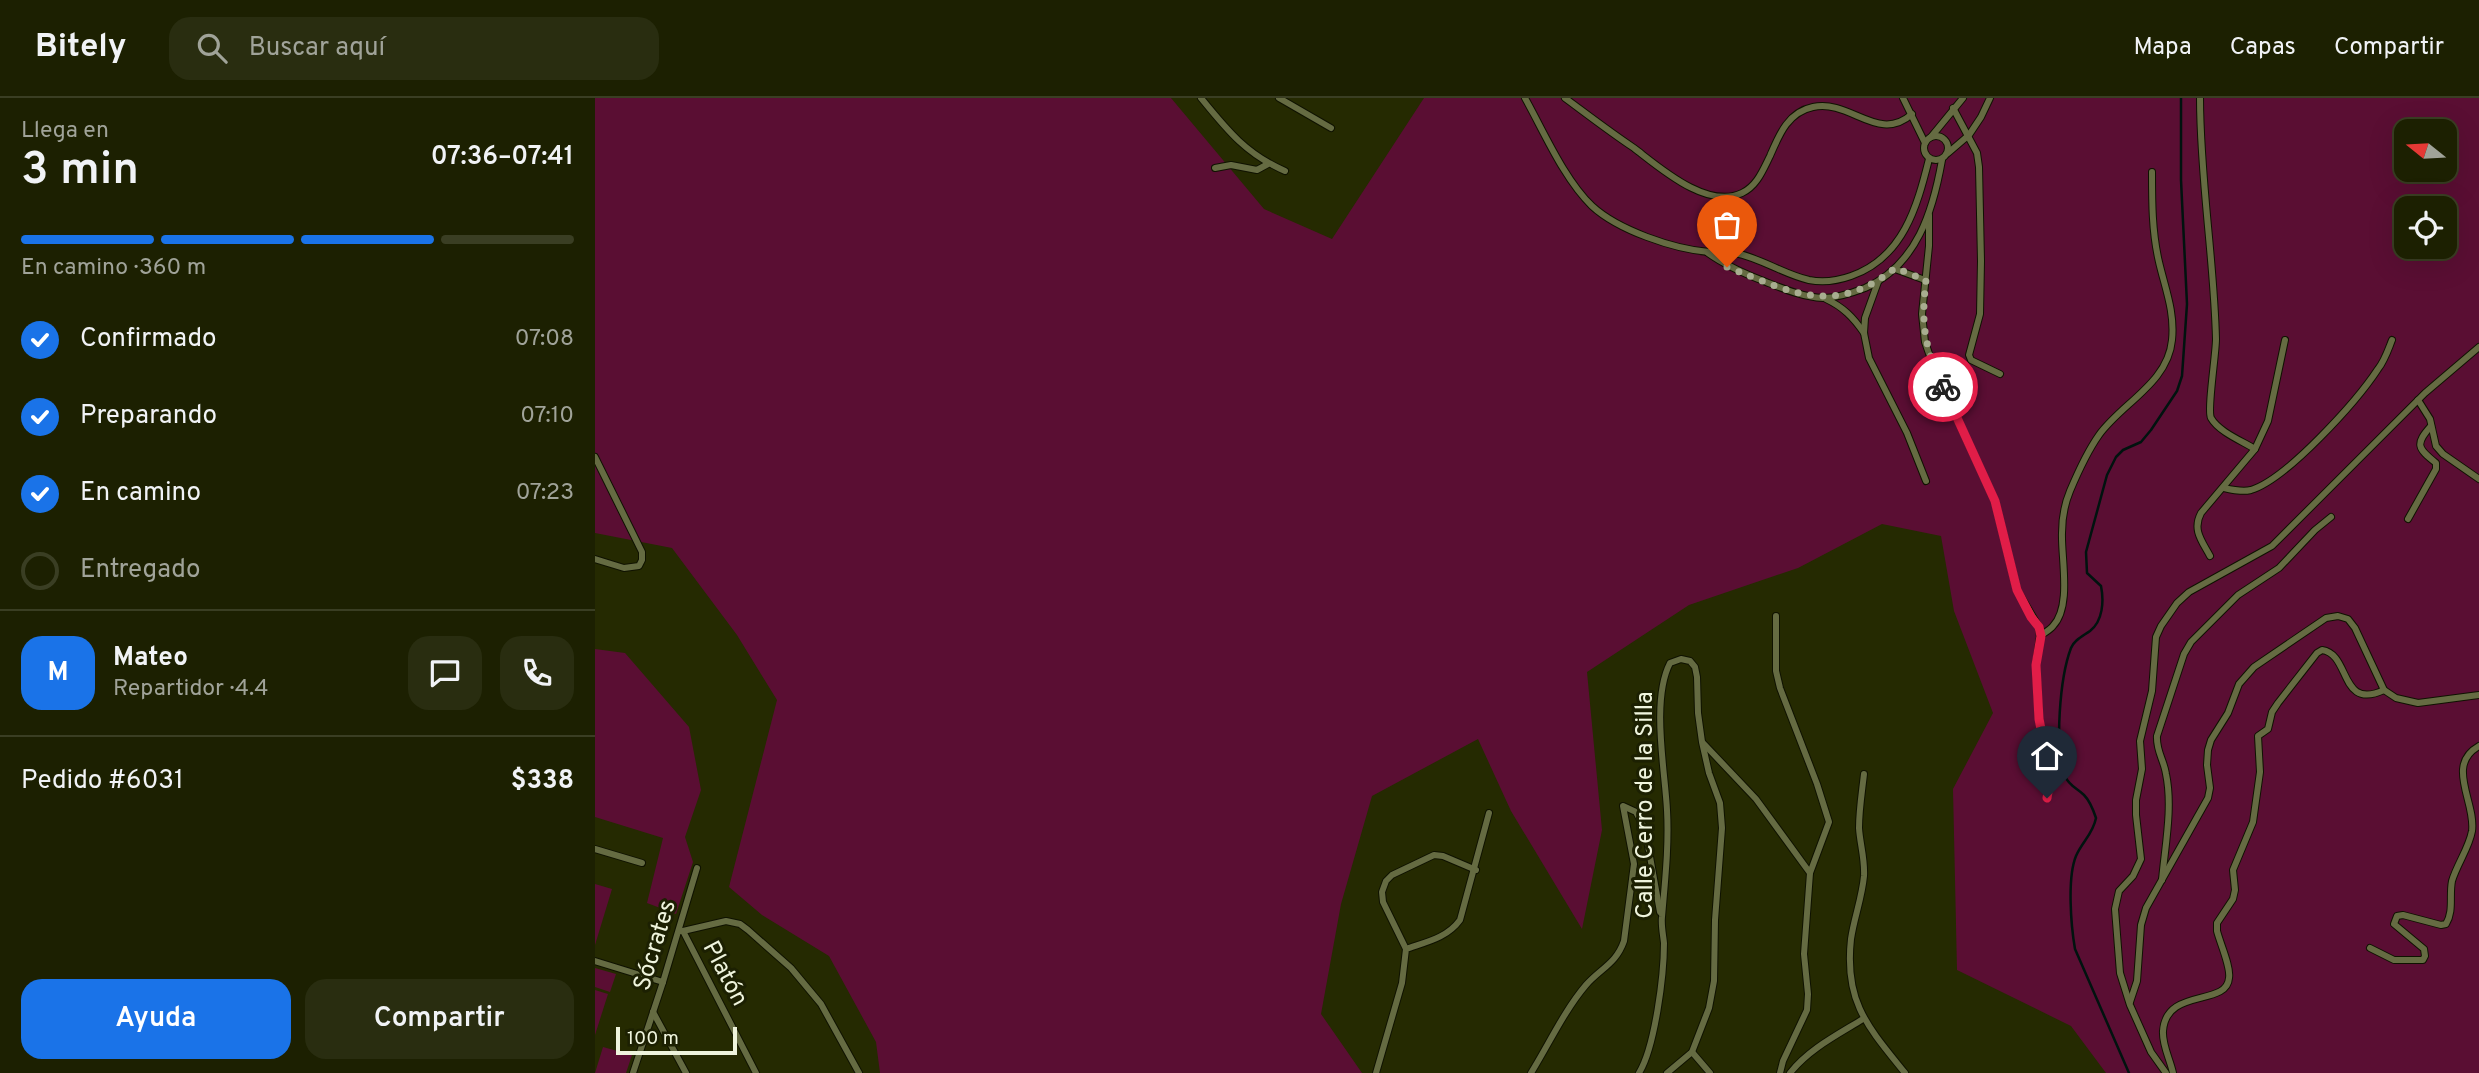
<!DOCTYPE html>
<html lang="es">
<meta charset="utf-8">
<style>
:root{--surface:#1c2001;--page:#292d10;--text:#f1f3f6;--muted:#a0a399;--line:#3a3e23;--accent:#1a73e8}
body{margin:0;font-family:Overpass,sans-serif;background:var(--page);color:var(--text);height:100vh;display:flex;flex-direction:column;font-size:26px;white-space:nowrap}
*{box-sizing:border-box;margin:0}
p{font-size:23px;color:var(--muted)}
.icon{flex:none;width:38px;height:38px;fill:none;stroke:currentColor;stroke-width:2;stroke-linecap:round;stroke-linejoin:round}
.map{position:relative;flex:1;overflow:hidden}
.details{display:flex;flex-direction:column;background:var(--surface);width:595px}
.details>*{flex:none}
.needle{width:46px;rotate:288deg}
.fabs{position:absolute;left:1799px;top:21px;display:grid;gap:14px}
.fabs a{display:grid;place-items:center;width:63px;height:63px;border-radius:14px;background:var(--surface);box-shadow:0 7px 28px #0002,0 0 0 2px var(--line);font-size:35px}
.scale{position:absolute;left:21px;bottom:18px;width:121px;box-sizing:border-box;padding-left:7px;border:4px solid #eff4dd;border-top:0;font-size:19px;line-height:24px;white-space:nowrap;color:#eff4dd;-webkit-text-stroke:5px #1c2002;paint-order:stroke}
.pin{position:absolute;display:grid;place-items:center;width:60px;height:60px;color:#fff;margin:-72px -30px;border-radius:50% 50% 50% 0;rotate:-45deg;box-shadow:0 0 7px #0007}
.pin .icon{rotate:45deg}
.courier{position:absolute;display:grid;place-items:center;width:70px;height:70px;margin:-35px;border:5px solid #e11d48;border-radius:50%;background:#fff;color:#222;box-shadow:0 2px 9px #0007}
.head em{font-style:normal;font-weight:600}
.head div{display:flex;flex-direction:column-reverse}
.head{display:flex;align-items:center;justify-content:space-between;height:119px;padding:0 21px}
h1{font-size:46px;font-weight:600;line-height:52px}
.bar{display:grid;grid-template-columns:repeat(4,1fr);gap:10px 7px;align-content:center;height:84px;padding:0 21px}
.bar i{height:9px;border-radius:5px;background:var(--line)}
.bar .current{background:var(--accent)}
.bar p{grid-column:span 4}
.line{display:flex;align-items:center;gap:18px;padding:0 21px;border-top:2px solid var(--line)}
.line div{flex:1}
.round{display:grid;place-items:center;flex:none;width:74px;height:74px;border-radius:21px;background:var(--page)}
ol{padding:0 21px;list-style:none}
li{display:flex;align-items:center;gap:21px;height:77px}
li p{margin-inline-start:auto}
li .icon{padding:7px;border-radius:50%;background:var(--accent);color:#fff;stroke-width:4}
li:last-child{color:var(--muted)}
li i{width:38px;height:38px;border:4px solid var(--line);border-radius:50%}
.button{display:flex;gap:14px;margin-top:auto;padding:14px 21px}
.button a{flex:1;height:80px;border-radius:21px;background:var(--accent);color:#fff;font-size:28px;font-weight:600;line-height:80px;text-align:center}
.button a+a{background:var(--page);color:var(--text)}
header{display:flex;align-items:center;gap:42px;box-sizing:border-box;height:98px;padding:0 35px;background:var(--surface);border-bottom:2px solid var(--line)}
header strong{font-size:33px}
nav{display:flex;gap:38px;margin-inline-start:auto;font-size:24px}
.search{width:490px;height:63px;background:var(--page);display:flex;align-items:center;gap:18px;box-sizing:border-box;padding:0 24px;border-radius:21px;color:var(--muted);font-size:26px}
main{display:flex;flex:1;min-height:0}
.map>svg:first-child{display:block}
.green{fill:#5a0e33;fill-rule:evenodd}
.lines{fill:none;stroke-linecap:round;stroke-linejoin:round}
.stream{stroke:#00130f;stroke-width:2.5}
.minor-casing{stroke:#0f1200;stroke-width:8}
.minor{stroke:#656b42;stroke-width:6}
.done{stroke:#a8ad90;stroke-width:7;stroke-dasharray:0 12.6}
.route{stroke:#e11d48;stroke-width:9}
.labels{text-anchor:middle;stroke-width:6;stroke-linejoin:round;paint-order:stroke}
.street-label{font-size:24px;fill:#eff4dd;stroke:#1c2002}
</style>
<header>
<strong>Bitely</strong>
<div class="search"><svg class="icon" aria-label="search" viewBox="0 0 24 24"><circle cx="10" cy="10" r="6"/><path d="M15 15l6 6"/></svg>Buscar aquí</div>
<nav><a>Mapa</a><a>Capas</a><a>Compartir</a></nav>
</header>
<main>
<section class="details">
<div class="head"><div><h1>3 min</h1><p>Llega en</p></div><em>07:36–07:41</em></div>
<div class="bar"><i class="current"></i><i class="current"></i><i class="current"></i><i></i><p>En camino · 360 m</p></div>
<ol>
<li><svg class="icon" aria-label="check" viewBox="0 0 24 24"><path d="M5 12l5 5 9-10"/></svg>Confirmado<p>07:08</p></li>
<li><svg class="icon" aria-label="check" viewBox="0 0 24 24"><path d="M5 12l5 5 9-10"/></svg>Preparando<p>07:10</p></li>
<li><svg class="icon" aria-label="check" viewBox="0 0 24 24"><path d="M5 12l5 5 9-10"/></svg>En camino<p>07:23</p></li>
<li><i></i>Entregado</li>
</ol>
<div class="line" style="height:126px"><b class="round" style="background:var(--accent);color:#fff">M</b><div><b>Mateo</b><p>Repartidor · 4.4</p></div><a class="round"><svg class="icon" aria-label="chat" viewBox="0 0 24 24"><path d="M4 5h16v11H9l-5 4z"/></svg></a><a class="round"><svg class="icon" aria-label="phone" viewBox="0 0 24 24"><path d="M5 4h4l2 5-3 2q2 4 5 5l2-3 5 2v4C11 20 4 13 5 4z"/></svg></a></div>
<div class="line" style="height:91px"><div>Pedido #6031</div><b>$338</b></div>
<div class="button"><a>Ayuda</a><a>Compartir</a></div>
</section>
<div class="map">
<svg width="1884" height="975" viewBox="0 0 1884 975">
<rect width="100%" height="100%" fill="#252a01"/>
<!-- green -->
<g class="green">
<path d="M0 0H576L669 111 737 141 829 0H1884V975H1511L1476 928 1362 872 1358 691 1398 615 1359 513 1346 438 1287 426 1203 470 1094 507 992 574 1007 732 987 831 916 713 883 641 777 698 746 806 726 916 767 975H285L281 944 234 858 167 817 134 789 182 602 142 537 77 450 0 435ZM1811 33H1850V72H1811ZM1811 110H1850V149H1811Z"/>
<path d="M0 551 30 555 94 629 106 692 90 739 98 764 81 816 52 805 68 740 0 719Z"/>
<path d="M0 786 17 791 0 847Z"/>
<path d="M0 870 21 876 15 894 0 889Z"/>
<path d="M0 892 13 896 0 937Z"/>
<path d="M8 949 37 957 31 975H0Z"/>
</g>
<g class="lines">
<!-- stream -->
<path class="stream" d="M1534 975 1480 851C1476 828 1472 780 1481 758 1487 744 1498 736 1501 720 1498 711 1495 703 1489 697 1482 690 1474 688 1470 678 1459 650 1465 579 1476 550 1479 542 1488 538 1495 533 1508 523 1509 503 1506 488L1492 475 1491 454 1512 377 1521 359 1528 352 1546 344 1556 332 1582 293 1587 278 1592 206 1586 82V0"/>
<!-- minor casing -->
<g class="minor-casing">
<g id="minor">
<path d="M606 0C632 32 651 56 690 73"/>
<path d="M684 0 736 30"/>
<path d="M930 0C949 34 969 81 997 108 1023 132 1078 151 1114 154 1122 155 1132 153 1140 155 1166 160 1188 176 1214 182 1229 185 1242 183 1256 178 1308 160 1322 109 1334 61"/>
<path d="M970 0C993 17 1015 34 1039 50 1064 69 1112 112 1147 95 1162 88 1168 72 1175 58 1184 37 1193 14 1218 9 1256 1 1283 46 1317 16"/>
<path d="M1308 0 1330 45"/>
<path d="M1605 0C1605 81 1619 160 1621 241 1621 256 1612 312 1616 320 1624 334 1647 343 1660 351"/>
<path d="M1358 10 1382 55 1384 69 1386 163 1385 216 1374 257 1376 262 1405 276"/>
<circle cx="1341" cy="50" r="12"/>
<path d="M1336 39 1368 0"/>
<path d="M1353 55 1374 37 1386 19 1395 0"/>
<path d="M620 70 636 67 662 72 673 66"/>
<path d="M1334 117V148L1327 216 1330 244 1339 270 1400 403 1422 492 1444 529 1445 538 1441 567 1444 621 1449 646 1457 670 1452 700"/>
<path d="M1113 155C1131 168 1150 176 1171 184 1189 191 1208 199 1228 200 1241 200 1257 195 1270 190 1322 167 1338 113 1347 62"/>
<path d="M1300 171 1330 182"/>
<path d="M1283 184 1270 220 1269 235 1274 260 1312 335 1331 383"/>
<path d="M1231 201C1248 209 1258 219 1269 235"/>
<path d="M1823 302 1835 321 1841 348 1848 356 1884 381"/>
<path d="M0 359 47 454V462L44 468 29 470 0 461"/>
<path d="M1629 390C1638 392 1647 394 1656 392 1692 381 1762 303 1783 271 1790 262 1793 252 1797 242"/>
<path d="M1813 421 1841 371V365C1822 350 1820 346 1836 328"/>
<path d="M1615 458C1607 443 1597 432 1606 415L1660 351 1673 323 1690 242"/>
<path d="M1181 518V573L1185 590 1222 686 1234 724 1215 775"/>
<path d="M1445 538C1449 535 1455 532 1458 528 1477 508 1466 460 1467 435 1467 422 1470 405 1475 393 1483 374 1492 354 1504 337 1527 305 1573 285 1577 242 1580 214 1570 190 1564 164 1557 134 1557 104 1557 74"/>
<path d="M1108 645 1161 701 1215 775 1209 856 1213 896 1212 912 1188 963 1185 975"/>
<path d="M1269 676C1267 694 1264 712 1264 730 1265 746 1270 761 1269 778 1267 800 1259 820 1256 841 1249 904 1273 929 1310 975"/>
<path d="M0 751 47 765"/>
<path d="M1567 782C1570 748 1578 709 1571 676 1569 662 1561 653 1562 638L1589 556 1596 544 1643 497 1684 470 1720 432 1736 419"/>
<path d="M85 833H88L161 975"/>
<path d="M88 833 131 823 145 826 153 832 196 870 226 906 264 975"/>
<path d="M1775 850 1799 862H1828L1830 858 1829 851 1799 826 1802 818 1808 817 1846 827 1851 826C1859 813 1854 798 1857 783 1862 766 1874 750 1877 733 1881 704 1850 667 1884 648"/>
<path d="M811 851 788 804 787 794 791 783 797 777 839 757 848 758 881 772"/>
<path d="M0 863 68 884"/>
<path d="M1535 904 1542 883 1546 827 1551 810 1613 700 1615 690 1612 667 1613 652 1616 642 1633 615 1644 586 1659 569 1731 520 1743 518 1753 521 1760 530 1789 592 1801 600 1823 605 1884 597"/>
<path d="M58 914 91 975"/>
<path d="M1097 954 1115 975"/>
<path d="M38 975 68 884 102 770"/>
<path d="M781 975 807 885 811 851C831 844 852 840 865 822L894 715"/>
<path d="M936 975C954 946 969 913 991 887 1006 870 1021 866 1029 843L1039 766 1028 708 1041 714 1050 731 1065 814"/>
<path d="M1044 975C1060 949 1069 877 1069 845 1068 836 1066 827 1067 819 1070 783 1074 748 1072 712 1070 672 1056 602 1075 565L1086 561 1095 563 1100 569 1102 579 1103 615 1107 644 1114 675 1125 705 1127 730 1120 822 1119 883 1114 910 1097 954 1072 975"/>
<path d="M1195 975C1214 951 1242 937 1268 921"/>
<path d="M1571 975 1556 954 1535 907 1525 875 1520 811 1524 793 1538 778 1546 761 1541 717V702L1547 671 1545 643 1557 593 1561 539 1566 528 1582 505 1594 494 1677 448 1830 295 1884 249"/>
<path d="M1578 975C1575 961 1567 947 1568 933 1571 889 1632 909 1634 880 1636 869 1625 845 1622 833V825L1638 801 1640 792 1638 772 1658 724 1665 674 1663 638 1673 631 1677 614 1683 605 1722 555 1727 552C1756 556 1744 613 1789 592"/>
</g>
</g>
<!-- minor -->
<use href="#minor" class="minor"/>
</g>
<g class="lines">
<!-- done -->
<path class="done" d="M1132 169C1196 194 1239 219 1300 170L1331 182C1326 227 1329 247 1348 289"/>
<!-- route -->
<path class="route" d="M1348 289 1400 403 1422 492 1436 519 1444 529 1446 538 1441 567 1444 621 1449 646 1457 670 1452 700"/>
</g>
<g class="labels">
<!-- street labels -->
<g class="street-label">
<text transform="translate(1049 707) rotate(-90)" y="8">Calle Cerro de la Silla</text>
<text transform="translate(59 847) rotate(-73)" y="8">Sócrates</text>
<text transform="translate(131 875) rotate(62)" y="8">Platón</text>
</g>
</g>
</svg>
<div class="fabs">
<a><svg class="needle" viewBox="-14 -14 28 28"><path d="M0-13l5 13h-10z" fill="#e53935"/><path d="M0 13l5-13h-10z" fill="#a0a399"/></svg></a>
<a><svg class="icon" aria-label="locate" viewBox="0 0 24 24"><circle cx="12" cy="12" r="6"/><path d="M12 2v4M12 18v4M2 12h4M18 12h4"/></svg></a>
</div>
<div class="scale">100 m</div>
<div class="pin" style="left:1132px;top:169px;background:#ea580c"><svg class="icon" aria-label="bag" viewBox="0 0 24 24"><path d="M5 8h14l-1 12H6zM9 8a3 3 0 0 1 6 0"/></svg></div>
<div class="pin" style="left:1452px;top:700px;background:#1f2937"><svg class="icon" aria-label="home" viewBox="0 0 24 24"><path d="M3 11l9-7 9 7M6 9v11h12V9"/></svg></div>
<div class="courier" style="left:1348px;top:289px"><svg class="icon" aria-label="bike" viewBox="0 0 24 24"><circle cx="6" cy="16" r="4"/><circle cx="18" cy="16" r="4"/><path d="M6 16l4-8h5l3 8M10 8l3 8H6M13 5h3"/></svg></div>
</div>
</main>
